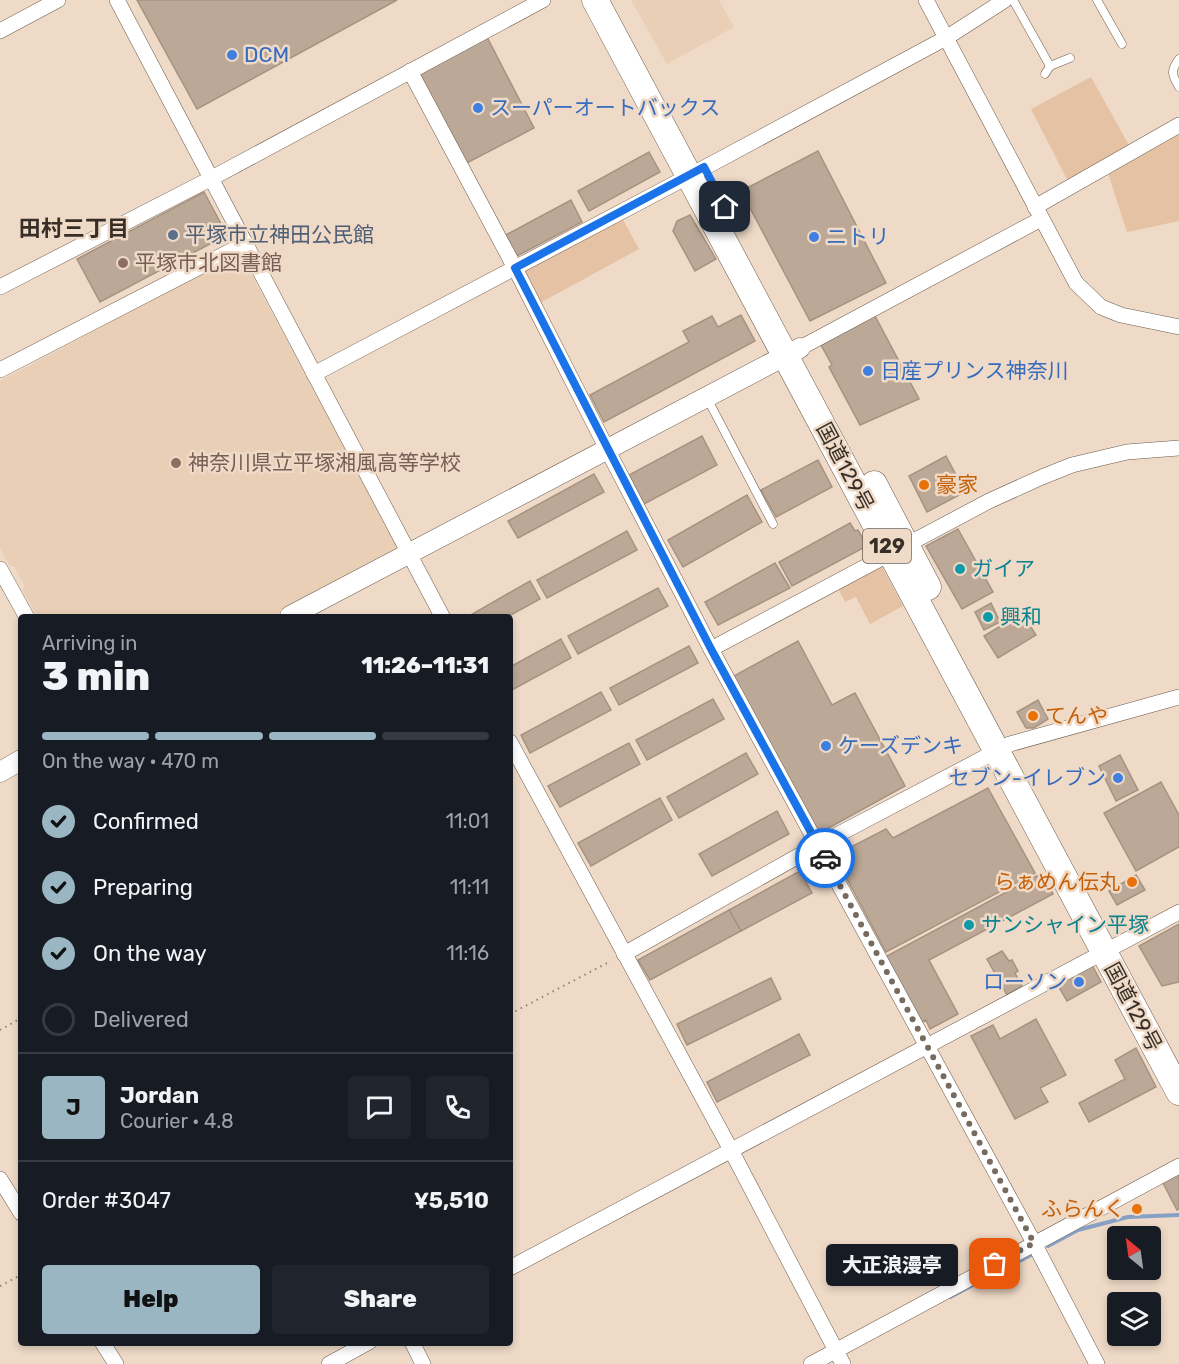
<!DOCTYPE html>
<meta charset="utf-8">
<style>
:root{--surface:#171b24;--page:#20242c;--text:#f1f3f6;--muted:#9ea1a6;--line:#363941;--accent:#9ab6c2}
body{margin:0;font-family:Rubik,"Noto Sans JP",sans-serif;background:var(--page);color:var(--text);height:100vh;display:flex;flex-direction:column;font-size:22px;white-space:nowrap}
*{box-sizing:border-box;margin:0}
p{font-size:20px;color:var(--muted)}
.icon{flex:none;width:33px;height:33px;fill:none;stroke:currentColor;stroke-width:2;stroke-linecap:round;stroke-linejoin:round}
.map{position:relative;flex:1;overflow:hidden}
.drawer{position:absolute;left:18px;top:614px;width:495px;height:732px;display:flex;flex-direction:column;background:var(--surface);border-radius:6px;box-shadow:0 3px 9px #0003}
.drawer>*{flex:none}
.needle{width:39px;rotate:331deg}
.fabs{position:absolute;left:1107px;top:1226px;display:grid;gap:12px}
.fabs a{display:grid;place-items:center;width:54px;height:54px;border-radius:6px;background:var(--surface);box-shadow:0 3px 9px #0003;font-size:30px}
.pin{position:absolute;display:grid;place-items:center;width:51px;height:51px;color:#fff;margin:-26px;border-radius:12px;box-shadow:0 3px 9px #0006}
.courier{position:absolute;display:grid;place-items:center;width:60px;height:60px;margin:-30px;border:4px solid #1a73e8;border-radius:50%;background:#fff;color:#222;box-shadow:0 2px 8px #0007}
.bubble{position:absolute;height:42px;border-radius:6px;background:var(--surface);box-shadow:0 3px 9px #0003;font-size:20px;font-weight:800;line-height:42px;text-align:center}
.headline em{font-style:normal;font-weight:800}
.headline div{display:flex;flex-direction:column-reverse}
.headline{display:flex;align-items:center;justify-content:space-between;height:102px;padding:0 24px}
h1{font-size:39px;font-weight:800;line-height:45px}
.bar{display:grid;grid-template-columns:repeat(4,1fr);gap:9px 6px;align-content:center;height:72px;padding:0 24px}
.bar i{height:8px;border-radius:4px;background:var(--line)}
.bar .active{background:var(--accent)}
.bar p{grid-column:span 4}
.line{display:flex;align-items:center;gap:15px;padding:0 24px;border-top:2px solid var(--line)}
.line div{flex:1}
.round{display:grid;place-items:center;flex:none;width:63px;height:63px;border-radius:6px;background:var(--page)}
ol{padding:0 24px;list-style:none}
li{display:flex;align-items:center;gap:18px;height:66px}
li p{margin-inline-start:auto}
li .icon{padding:6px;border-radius:50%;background:var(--accent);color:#111;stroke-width:4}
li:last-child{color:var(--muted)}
li i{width:33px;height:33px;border:3px solid var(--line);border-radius:50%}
.primary-button{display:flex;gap:12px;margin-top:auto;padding:12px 24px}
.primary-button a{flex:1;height:69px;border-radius:6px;background:var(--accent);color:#111;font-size:24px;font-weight:800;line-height:69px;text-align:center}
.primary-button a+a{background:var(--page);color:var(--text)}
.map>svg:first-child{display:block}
.built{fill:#eacfb7}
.green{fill:#e4c2a3}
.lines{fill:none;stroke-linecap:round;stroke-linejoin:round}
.stream{stroke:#87a1c6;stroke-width:4}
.building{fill:#bca896;stroke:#a69280;stroke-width:1.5}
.service-casing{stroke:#6d5b4a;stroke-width:9}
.minor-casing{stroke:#6d5b4a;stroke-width:16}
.tertiary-casing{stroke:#6d5b4a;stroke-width:21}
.trunk-casing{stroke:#6d5b4a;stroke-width:27}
.path{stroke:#938477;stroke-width:2;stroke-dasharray:1.5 4.5;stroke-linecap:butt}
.service{stroke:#fff;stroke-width:8}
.minor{stroke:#fff;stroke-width:15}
.tertiary{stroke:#fff;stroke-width:20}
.trunk{stroke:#fff;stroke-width:26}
.done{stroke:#776a5f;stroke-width:6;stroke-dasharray:0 10.8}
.route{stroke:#1a73e8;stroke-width:8}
.shop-dot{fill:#3f7fe0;stroke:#efdac7;stroke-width:2}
.service-dot{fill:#5c6f8a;stroke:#efdac7;stroke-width:2}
.education-dot{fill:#8d6e63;stroke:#efdac7;stroke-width:2}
.food-dot{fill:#e8710a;stroke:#efdac7;stroke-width:2}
.culture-dot{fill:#0f9aa8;stroke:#efdac7;stroke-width:2}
.labels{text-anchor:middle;stroke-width:5;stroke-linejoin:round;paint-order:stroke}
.shield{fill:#efdac7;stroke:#6e6257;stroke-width:1.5}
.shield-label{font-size:20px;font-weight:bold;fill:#362e27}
.shop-label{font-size:21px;fill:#366cbe;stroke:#efdac7;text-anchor:start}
.service-label{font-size:21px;fill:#4e5e75;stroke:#efdac7;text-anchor:start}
.education-label{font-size:21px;fill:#785e54;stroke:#efdac7;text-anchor:start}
.street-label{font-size:21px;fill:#362e27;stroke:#efdac7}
.food-label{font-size:21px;fill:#c56008;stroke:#efdac7;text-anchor:start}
.culture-label{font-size:21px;fill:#0d838f;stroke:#efdac7;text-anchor:start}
.neighbourhood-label{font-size:22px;font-weight:bold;fill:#362e27;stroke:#efdac7}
</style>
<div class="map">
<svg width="1179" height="1364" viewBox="0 0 1179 1364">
<rect width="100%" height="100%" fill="#efdac7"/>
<!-- built -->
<g class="built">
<path d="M631 0H719L734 27 667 64Z"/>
<path d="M240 253 397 546 395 551 272 616H37L22 589 25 587 14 566 9 565 0 548V381Z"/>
</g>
<!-- green -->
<g class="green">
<path d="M1091 77 1130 147 1068 181 1031 109Z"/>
<path d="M1179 129V221L1127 232 1107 170Z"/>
<path d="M621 216 639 249 540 303 524 273 525 269Z"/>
<path d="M882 567 903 606 870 624 856 597 845 602 839 590Z"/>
</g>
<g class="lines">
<!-- stream -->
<g class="stream">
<path d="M1048 1246 1078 1230 1128 1217 1179 1215"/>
<path d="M950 1297 1033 1254"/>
</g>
</g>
<!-- building -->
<g class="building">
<path d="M137 0H397L197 109Z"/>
<path d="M487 37 534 128 463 165 415 74Z"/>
<path d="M818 151 886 283 810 321 741 191Z"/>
<path d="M649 152 660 172 589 211 578 191Z"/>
<path d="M204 192 227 235 100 302 77 259Z"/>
<path d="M571 200 582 222 513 258 502 237Z"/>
<path d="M690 215 716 259 695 271 673 231 677 221Z"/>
<path d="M874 314 919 399 860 425 829 367 832 365 821 345Z"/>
<path d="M741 315 755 341 604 422 590 395 689 342 683 331 712 316 718 327Z"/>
<path d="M702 436 717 465 644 504 629 475Z"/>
<path d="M946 456 965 492 927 512 909 476Z"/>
<path d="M818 460 832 487 776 517 761 490Z"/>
<path d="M594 474 604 492 518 538 508 521Z"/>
<path d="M747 495 762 522 683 567 668 540Z"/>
<path d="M850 523 855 531 858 530 867 546 792 586 779 562Z"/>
<path d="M958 529 993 592 962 609 926 546Z"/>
<path d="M627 531 637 550 547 598 537 580Z"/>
<path d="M775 563 790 588 718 625 705 602Z"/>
<path d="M530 581 540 599 509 616H469Z"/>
<path d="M658 588 668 606 578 654 568 636Z"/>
<path d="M991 603 1000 622 984 630 975 612Z"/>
<path d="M1022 613 1036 635 998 658 984 636Z"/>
<path d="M561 639 571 658 510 691V667Z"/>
<path d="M798 641 832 705 855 693 905 786 816 835 732 677Z"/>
<path d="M689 646 698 663 619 705 610 688Z"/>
<path d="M601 692 611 710 530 753 521 735Z"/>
<path d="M713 699 724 719 647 760 636 740Z"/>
<path d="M1038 700 1048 719 1034 728H1026L1017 712Z"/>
<path d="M629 743 640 764 560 807 548 786Z"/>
<path d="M746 753 758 774 679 818 667 797Z"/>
<path d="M1120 755 1138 790 1116 801 1099 766Z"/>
<path d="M1161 782 1179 815V847L1136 871 1104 813Z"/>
<path d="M988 788 1035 873 886 952 839 864 849 859 845 850 886 829 893 838Z"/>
<path d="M660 798 672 820 591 866 578 843Z"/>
<path d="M777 811 789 834 712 876 699 854Z"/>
<path d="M800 871 812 893 741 931 729 910Z"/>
<path d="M1042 873 1053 894 929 960 958 1014 930 1029 926 1020 920 1023 885 957Z"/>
<path d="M1136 875 1145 890 1117 905 1109 891Z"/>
<path d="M729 910 741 931 650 980 638 960Z"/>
<path d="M1179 924V982L1162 986 1139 946Z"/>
<path d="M1002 951 1009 961 1012 960 1018 971 1015 973 1022 986 1007 995 987 959Z"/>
<path d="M1091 963 1101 982 1067 1001 1056 982Z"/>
<path d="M771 978 781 999 687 1045 677 1024Z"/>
<path d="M1036 1019 1066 1075 1040 1088 1048 1102 1015 1119 971 1036 993 1025 1000 1039Z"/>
<path d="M799 1034 810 1055 717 1102 707 1082Z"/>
<path d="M1136 1048 1156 1087 1089 1122 1079 1103 1125 1079 1115 1060Z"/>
<path d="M1179 1171V1209L1177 1210 1162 1181Z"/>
</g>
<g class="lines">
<!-- service casing -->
<g class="service-casing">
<g id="service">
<path d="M1013 0 1050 66 1070 58"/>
<path d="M1097 0 1122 44"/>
<path d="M1179 59C1170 71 1172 75 1179 87"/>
<path d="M1045 74 1050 66"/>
<path d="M707 398 773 524"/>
</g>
</g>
<!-- minor casing -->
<g class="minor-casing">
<g id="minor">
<path d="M117 0 442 616"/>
<path d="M926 0 1076 283 1101 307 1121 315 1179 327"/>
<path d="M0 31 58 0"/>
<path d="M410 71 515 268 607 449 711 649 1034 1243 1097 1364"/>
<path d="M1035 207 1179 125"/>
<path d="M0 287 212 178 543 0"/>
<path d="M800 348 1041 219"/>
<path d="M0 370 246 243"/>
<path d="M314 374 689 176 946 38 1005 0"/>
<path d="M0 569 26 616"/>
<path d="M711 649 989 501 1042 477 1072 465 1127 452 1179 448"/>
<path d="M510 742 731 1150 843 1364"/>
<path d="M624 954 818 845 1010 744 1179 697"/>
<path d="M0 1179 21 1213"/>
<path d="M510 1268 1179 912"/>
<path d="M102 1342 116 1364"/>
<path d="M412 1342 423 1364"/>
<path d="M329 1364 369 1342"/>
<path d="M811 1364 1179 1166"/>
</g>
</g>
<!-- tertiary casing -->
<g class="tertiary-casing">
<g id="tertiary">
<path d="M290 616 800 348"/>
<path d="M0 772 21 760"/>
</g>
</g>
<!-- trunk casing -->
<g class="trunk-casing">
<g id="trunk">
<path d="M595 0 1179 1092"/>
<path d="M874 484 928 587"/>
</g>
</g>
<!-- path -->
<g class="path">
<path d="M510 1014 611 961"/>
<path d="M0 1030 21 1018"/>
<path d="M0 1286 21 1275"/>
</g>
<!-- service -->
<use href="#service" class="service"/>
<!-- minor -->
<use href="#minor" class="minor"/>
<!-- tertiary -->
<use href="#tertiary" class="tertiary"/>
<!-- trunk -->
<use href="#trunk" class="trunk"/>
</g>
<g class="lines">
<!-- done -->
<path class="done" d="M825 858 1034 1243 995 1264"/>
<!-- route -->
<path class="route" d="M725 207 704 167 515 268 711 649 825 858"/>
</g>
<!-- markers -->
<g class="shop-dot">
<circle cx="232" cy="55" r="6"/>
<circle cx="478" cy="108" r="6"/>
<circle cx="814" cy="237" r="6"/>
<circle cx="868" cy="371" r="6"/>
<circle cx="826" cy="746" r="6"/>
<circle cx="1118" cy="778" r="6"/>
<circle cx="1079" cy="982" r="6"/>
</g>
<circle class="service-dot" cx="173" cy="235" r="6"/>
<g class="education-dot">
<circle cx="123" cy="263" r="6"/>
<circle cx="176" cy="463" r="6"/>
</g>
<g class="food-dot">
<circle cx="924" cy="485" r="6"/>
<circle cx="1033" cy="716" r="6"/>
<circle cx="1132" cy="882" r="6"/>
<circle cx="1137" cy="1209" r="6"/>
</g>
<g class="culture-dot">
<circle cx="960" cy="569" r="6"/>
<circle cx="988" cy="617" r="6"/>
<circle cx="969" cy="925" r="6"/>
</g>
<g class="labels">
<!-- shield labels -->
<rect class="shield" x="863" y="529" width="48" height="34" rx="4.5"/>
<g class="shield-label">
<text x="887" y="553">129</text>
</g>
<!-- shop labels -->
<g class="shop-label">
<text x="244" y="62">DCM</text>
<text x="490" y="115">スーパーオートバックス</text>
<text x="826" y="244">ニトリ</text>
<text x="880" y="378">日産プリンス神奈川</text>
<text x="838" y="753">ケーズデンキ</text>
<text x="1106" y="785" text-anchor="end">セブン-イレブン</text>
<text x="1067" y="989" text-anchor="end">ローソン</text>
</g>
<!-- service labels -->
<g class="service-label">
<text x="185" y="242">平塚市立神田公民館</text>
</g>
<!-- education labels -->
<g class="education-label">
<text x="135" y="270">平塚市北図書館</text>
<text x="188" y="470">神奈川県立平塚湘風高等学校</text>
</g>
<!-- street labels -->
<g class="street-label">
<text transform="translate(845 467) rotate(62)" y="7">国道129号</text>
<text transform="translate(1133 1007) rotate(62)" y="7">国道129号</text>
</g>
<!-- food labels -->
<g class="food-label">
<text x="936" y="492">豪家</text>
<text x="1045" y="723">てんや</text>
<text x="1120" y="889" text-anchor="end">らぁめん伝丸</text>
<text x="1125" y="1216" text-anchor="end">ふらんく</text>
</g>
<!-- culture labels -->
<g class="culture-label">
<text x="972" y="576">ガイア</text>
<text x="1000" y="624">興和</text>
<text x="981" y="932">サンシャイン平塚</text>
</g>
<!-- neighbourhood labels -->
<g class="neighbourhood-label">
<text x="74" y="236">田村三丁目</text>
</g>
</g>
</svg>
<div class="fabs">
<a><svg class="needle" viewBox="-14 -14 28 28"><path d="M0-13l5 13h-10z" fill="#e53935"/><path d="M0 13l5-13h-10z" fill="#9ea1a6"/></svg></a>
<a><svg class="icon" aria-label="layers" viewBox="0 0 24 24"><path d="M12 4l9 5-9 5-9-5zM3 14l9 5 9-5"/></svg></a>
</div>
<div class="pin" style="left:995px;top:1264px;background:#ea580c"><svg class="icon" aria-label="bag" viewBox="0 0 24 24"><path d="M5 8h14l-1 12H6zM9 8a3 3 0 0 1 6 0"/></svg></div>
<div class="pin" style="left:725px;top:207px;background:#1f2937"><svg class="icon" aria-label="home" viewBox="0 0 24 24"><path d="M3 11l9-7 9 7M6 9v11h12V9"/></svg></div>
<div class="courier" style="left:825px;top:858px"><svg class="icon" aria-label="car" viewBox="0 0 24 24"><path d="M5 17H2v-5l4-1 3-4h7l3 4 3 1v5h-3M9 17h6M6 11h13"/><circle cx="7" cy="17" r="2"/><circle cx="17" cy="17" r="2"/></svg></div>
<div class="bubble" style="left:826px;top:1244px;width:132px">大正浪漫亭</div>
<section class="drawer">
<div class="headline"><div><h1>3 min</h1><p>Arriving in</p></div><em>11:26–11:31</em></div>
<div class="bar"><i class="active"></i><i class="active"></i><i class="active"></i><i></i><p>On the way · 470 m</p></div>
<ol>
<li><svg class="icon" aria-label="check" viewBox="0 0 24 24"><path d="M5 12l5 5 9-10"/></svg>Confirmed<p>11:01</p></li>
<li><svg class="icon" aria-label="check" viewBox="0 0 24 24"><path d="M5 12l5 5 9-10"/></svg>Preparing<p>11:11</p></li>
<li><svg class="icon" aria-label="check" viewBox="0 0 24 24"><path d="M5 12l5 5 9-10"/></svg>On the way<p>11:16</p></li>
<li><i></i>Delivered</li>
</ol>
<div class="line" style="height:108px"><b class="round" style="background:var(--accent);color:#111">J</b><div><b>Jordan</b><p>Courier · 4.8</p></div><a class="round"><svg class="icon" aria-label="chat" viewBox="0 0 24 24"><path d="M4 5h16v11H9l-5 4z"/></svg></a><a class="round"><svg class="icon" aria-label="phone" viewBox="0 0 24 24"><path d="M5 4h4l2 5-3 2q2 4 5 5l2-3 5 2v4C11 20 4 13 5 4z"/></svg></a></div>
<div class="line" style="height:78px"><div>Order #3047</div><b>¥5,510</b></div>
<div class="primary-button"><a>Help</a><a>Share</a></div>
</section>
</div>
